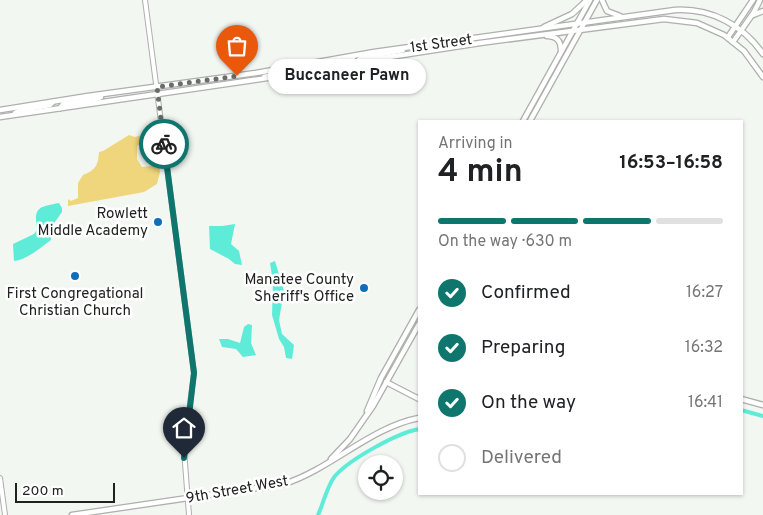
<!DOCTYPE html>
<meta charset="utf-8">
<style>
:root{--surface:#fff;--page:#f2f2f2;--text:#202124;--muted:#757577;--line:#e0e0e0;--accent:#0f766e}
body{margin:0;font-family:Overpass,sans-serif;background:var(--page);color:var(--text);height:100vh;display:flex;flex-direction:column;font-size:19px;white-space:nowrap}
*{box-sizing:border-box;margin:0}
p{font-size:16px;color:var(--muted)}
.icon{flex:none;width:28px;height:28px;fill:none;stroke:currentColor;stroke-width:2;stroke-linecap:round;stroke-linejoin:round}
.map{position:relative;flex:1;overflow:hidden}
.details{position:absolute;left:418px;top:120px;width:325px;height:375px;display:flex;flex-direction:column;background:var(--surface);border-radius:0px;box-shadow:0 1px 4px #0004}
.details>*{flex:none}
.fabs{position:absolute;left:358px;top:455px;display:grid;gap:10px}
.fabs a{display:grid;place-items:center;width:45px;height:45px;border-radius:50%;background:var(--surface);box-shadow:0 1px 4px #0004;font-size:25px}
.scale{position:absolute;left:15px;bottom:12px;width:100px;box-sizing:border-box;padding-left:5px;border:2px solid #202220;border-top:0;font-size:14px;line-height:18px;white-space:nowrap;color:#202220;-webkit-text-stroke:4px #fff;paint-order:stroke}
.pin{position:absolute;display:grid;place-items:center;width:42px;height:42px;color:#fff;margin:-51px -21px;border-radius:50% 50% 50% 0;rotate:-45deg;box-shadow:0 0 5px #0007}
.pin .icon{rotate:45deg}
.courier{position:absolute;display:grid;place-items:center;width:50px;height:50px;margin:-25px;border:4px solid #0f766e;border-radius:50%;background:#fff;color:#222;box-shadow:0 1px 6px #0007}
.bubble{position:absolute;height:35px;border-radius:18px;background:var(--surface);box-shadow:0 1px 4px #0004;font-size:16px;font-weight:700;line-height:35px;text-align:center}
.overview em{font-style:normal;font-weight:700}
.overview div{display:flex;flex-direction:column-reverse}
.overview{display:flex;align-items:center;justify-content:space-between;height:85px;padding:0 20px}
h1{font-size:32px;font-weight:700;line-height:38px}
.bar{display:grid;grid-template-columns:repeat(4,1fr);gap:8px 5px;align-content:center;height:60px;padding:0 20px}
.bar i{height:6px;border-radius:4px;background:var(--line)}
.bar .selected{background:var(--accent)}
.bar p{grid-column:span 4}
ol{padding:0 20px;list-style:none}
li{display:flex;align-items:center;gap:15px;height:55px}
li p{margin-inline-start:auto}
li .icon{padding:5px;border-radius:50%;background:var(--accent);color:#fff;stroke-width:4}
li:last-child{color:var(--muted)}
li i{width:28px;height:28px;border:2px solid var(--line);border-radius:50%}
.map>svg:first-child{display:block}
.green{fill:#efd67d}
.water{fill:#5eecd9}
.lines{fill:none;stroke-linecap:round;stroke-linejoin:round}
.canal{stroke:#5eecd9;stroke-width:4}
.minor-casing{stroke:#adb0ac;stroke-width:6}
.major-casing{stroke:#adb0ac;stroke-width:7}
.minor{stroke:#fff;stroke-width:4}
.major{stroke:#fff;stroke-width:4.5}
.done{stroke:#6a6d6a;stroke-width:5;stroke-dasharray:0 9}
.route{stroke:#0f766e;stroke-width:6}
.poi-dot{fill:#116dba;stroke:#fff;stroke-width:2}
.labels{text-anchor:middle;stroke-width:5;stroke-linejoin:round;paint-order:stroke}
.street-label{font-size:15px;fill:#202220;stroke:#fff}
.poi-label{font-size:15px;fill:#202220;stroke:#fff;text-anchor:end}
</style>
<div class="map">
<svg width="763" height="515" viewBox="0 0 763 515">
<rect width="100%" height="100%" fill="#f3f7f2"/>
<!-- green -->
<path class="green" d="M153 132 146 141 137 146V159L142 167 159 165 160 172 157 184 144 192 68 206V199L71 201 78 198V183L83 175C96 170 98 165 99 152L103 151 129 135 135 137Z"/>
<!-- water -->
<g class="water">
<path d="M59 203 62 208V212L50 229 51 240C41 247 27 260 14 261L13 244 34 234 37 230C34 208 37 207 59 203Z"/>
<path d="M235 224 231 244 239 251 242 265 235 264 229 259 210 249 209 226H222Z"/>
<path d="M275 261 284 291 279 320 282 334 294 345 292 359 286 358 284 347 279 339 272 315 273 282 270 263Z"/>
<path d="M248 324 252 325 251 343 256 355 243 357 236 349 222 347 219 339H228L240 343 244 327Z"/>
</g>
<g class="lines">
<!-- canal -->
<g class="canal">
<path d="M741 410 763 416"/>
<path d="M318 515C323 504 328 484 335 476 350 459 397 433 419 429"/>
</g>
<!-- minor casing -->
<g class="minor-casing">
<g id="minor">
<path d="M145 0 194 373 184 450 189 515"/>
<path d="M0 478 5 515"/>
</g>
</g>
<!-- major casing -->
<g class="major-casing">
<g id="major">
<path d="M602 0 607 11 620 16"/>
<path d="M753 15 763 11"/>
<path d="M544 27 572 14 587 0"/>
<path d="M547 36C557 36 561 41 561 51"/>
<path d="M728 37 753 0"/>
<path d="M733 42 754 12 760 0"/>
<path d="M356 62 361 58 403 50"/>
<path d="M318 67 323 65 352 59 354 56"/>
<path d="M264 77 303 68 306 64"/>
<path d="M60 108 63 104 95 99 101 97"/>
<path d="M0 110 88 96 256 73 374 52 675 10C711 8 743 25 763 54"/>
<path d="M15 113 21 110 50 105 53 102"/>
<path d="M0 117 281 76 363 61 480 43 664 19 697 23 724 35 744 51 763 77"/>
<path d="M523 121 590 0"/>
<path d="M530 121 597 0"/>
<path d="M386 382 419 399"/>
<path d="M741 399 763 405"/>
<path d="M367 411 381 378 419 310"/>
<path d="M331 459 350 439 373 406 419 324"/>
<path d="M72 515 284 484C331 469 371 427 419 418"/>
</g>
</g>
<!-- minor -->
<use href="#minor" class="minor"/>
<!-- major -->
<use href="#major" class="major"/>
</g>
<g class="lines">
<!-- done -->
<path class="done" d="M164 144 157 87 237 76"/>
<!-- route -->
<path class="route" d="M164 144 194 373 184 458"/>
</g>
<!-- markers -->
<g class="poi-dot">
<circle cx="158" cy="222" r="5"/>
<circle cx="75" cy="276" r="5"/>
<circle cx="364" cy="288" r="5"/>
</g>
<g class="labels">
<!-- street labels -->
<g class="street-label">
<text transform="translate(441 43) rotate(-8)" y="5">1st Street</text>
<text transform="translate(237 489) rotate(-10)" y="5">9th Street West</text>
</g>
<!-- poi labels -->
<g class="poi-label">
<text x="148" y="218">Rowlett<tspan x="148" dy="17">Middle Academy</tspan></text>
<text x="354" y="284">Manatee County<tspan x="354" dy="17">Sheriff's Office</tspan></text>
<text x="75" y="298" text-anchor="middle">First Congregational<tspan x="75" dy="17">Christian Church</tspan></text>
</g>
</g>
</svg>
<div class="fabs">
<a><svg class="icon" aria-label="locate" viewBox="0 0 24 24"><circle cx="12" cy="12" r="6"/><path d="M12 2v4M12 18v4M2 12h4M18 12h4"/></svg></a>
</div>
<div class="scale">200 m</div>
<div class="pin" style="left:237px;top:76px;background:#ea580c"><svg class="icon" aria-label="bag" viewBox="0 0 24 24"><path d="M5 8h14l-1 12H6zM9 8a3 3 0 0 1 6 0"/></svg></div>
<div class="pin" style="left:184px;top:458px;background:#1f2937"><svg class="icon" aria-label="home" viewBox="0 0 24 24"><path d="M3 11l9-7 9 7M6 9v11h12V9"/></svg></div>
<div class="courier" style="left:164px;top:144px"><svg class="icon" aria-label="bike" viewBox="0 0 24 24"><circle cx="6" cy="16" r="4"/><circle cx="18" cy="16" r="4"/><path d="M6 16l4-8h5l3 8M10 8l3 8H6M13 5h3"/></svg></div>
<div class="bubble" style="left:268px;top:59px;width:158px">Buccaneer Pawn</div>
<section class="details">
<div class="overview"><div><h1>4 min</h1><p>Arriving in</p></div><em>16:53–16:58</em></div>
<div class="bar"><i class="selected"></i><i class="selected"></i><i class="selected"></i><i></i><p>On the way · 630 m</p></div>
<ol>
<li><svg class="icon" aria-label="check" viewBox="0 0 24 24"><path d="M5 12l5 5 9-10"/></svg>Confirmed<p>16:27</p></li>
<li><svg class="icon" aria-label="check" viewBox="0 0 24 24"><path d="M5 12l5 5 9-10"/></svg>Preparing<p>16:32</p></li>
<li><svg class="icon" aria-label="check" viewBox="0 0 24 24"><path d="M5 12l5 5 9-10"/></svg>On the way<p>16:41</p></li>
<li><i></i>Delivered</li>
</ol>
</section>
</div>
